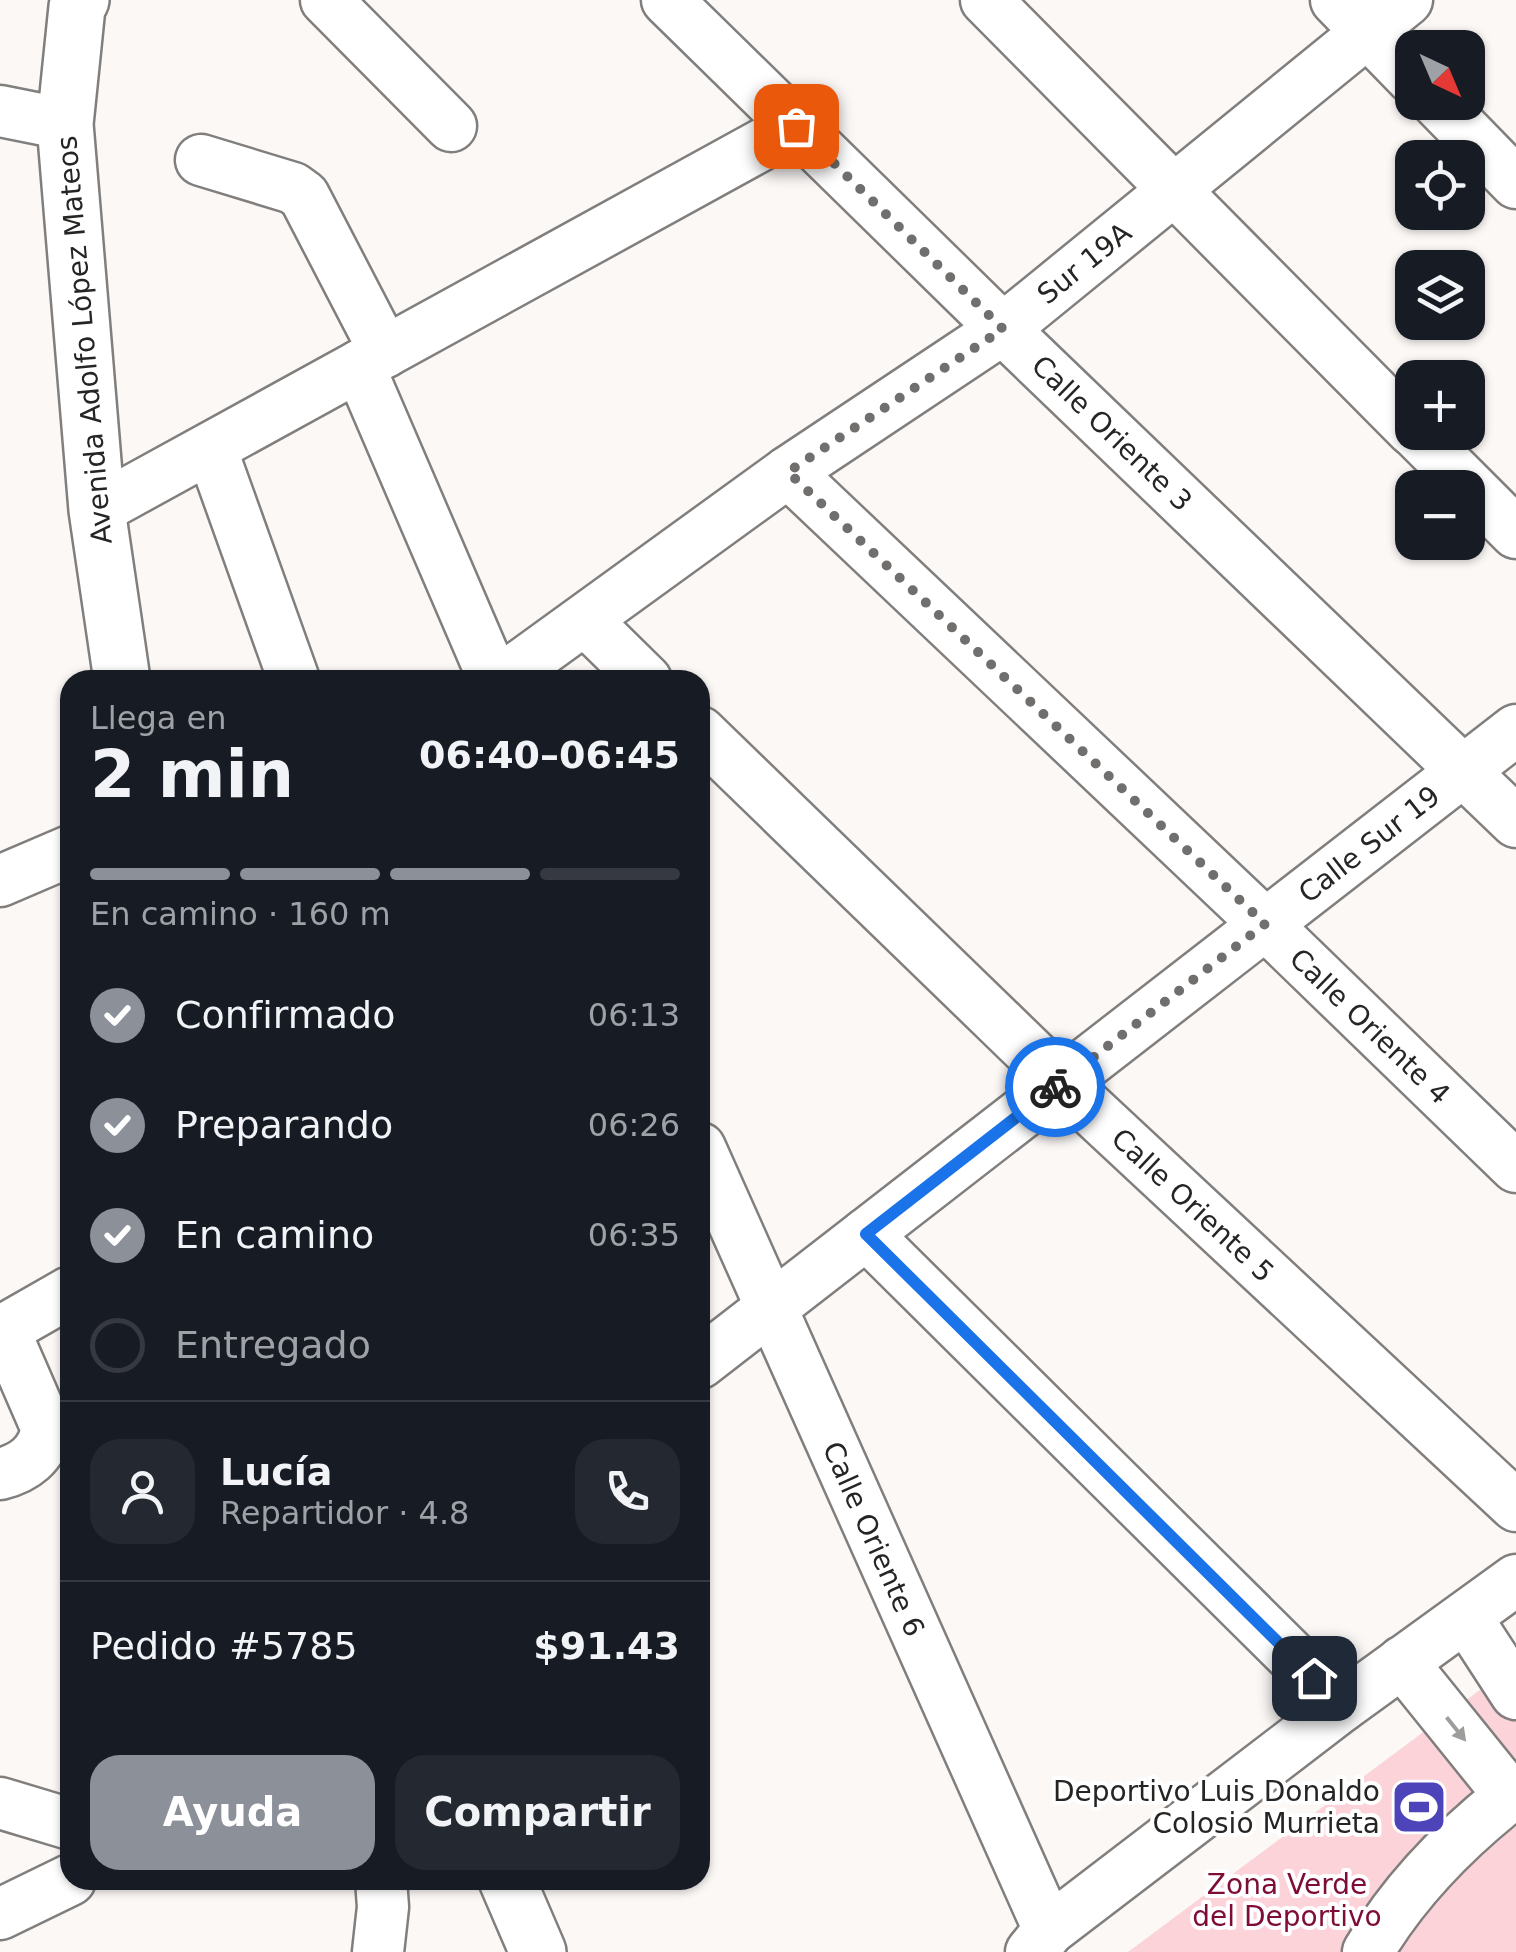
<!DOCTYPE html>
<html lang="es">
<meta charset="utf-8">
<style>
:root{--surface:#171b24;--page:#242831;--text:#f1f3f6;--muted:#9ea1a6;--line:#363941;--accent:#8c9099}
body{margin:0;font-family:"DejaVu Sans",sans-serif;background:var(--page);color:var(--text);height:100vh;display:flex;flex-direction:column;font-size:38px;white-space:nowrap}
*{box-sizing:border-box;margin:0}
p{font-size:32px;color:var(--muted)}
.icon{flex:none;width:55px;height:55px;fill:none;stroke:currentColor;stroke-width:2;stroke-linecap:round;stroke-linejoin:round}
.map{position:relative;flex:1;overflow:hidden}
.drawer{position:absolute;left:60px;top:670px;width:650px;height:1220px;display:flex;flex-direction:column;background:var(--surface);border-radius:30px;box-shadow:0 2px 8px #0004}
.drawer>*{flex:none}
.needle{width:65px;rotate:136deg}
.controls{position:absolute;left:1395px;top:30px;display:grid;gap:20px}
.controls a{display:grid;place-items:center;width:90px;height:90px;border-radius:20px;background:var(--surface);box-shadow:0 2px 8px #0004;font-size:50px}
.pin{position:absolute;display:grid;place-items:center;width:85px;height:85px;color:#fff;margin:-42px;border-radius:20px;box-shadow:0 5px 15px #0006}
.courier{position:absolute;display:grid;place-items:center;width:100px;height:100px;margin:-50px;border:8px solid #1a73e8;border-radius:50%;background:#fff;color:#222;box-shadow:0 2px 12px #0007}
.summary em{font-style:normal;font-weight:700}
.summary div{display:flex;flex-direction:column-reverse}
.summary{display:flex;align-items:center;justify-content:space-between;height:170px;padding:0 30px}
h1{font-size:65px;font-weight:700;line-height:75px}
.bar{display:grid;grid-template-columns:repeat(4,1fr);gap:15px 10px;align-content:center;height:120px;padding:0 30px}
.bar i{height:12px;border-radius:8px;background:var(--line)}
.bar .on{background:var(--accent)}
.bar p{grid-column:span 4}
.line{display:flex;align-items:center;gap:25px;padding:0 30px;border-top:2px solid var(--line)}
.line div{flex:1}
.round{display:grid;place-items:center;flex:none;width:105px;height:105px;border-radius:30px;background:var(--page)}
ol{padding:0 30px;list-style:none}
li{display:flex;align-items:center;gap:30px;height:110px}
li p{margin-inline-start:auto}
li .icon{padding:10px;border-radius:50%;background:var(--accent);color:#fff;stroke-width:4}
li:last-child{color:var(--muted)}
li i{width:55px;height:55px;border:5px solid var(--line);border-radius:50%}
.cta{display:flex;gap:20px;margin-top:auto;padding:20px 30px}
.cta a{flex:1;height:115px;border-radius:30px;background:var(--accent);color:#fff;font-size:40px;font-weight:700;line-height:115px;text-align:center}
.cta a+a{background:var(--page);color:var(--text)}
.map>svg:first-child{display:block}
.green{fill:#fbd3d9}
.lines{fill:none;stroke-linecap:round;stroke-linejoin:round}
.minor-casing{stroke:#817f7d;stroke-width:55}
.major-casing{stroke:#817f7d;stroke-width:60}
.minor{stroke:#fff;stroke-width:50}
.major{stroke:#fff;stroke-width:55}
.oneway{fill:#9d9d9c}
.done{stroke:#716f6e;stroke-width:10;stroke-dasharray:0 18}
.route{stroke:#1a73e8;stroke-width:12}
.labels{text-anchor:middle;stroke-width:8;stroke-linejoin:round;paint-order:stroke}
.street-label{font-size:28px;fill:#262524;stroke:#fff}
.poi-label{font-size:28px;fill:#262524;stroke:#fff;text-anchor:end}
.park-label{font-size:28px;fill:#7d0d36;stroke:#fff}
</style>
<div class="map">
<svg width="1516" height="1952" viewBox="0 0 1516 1952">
<rect width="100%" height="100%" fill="#fbf8f6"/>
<!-- green -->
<path class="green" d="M1516 1663V1952H1128Z"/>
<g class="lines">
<!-- minor casing -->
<g class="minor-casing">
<g id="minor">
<path d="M326 0 451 126"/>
<path d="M667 0 1003 329 1516 822"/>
<path d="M986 0 1412 430"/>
<path d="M1336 0 1412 78"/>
<path d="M1437 102 1516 183"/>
<path d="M0 111 65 124"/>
<path d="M201 160 293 188 304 196 385 352"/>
<path d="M359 366 494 680"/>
<path d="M1415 432 1516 533"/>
<path d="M211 448 294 680"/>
<path d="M788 472 1265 924 1516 1167"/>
<path d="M97 510 796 126"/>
<path d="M586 621 646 680"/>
<path d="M501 680 788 472 1003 329 1407 0"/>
<path d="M700 732 1061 1082 1516 1506"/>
<path d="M0 881 70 851"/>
<path d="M700 1148 1049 1930"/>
<path d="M866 1234 1342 1706"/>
<path d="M0 1332 70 1292"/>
<path d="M700 1363 1516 730"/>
<path d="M0 1474C24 1468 42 1455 47 1429L4 1330"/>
<path d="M1466 1617 1516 1694"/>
<path d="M1402 1662 1510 1796"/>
<path d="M0 1803 70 1824"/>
<path d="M0 1914 70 1880"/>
<path d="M378 1952 383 1907 381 1880"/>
<path d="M1031 1952 1049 1930 1342 1706 1516 1580"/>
<path d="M1368 1952C1405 1889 1459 1835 1516 1791"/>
</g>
</g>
<!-- major casing -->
<g class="major-casing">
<g id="major">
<path d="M81 0 77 7 65 124 97 510 122 680"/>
<path d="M507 1880 538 1952"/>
</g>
</g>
<!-- minor -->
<use href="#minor" class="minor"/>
<!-- major -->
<use href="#major" class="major"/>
</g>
<!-- one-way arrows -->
<defs><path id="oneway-solid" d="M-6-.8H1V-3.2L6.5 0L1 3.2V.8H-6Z" transform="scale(2.5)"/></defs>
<use class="oneway" href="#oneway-solid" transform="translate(1456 1729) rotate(51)"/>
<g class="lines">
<!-- done -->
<path class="done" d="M796 126 1003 329 788 472 1265 924 1055 1087"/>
<!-- route -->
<path class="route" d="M1055 1087 866 1234 1314 1678"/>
</g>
<!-- icons -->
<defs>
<g id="stadium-square" transform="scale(2.875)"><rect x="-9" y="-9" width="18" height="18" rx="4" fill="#4e44ba" stroke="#fff"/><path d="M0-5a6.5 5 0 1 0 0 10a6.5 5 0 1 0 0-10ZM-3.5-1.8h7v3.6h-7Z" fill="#fff"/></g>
</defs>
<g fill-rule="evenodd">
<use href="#stadium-square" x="1419" y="1807"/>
</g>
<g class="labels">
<!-- street labels -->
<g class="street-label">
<text transform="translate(1084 263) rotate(-39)" y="10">Sur 19A</text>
<text transform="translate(84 340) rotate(-95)" y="10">Avenida Adolfo López Mateos</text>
<text transform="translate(1112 433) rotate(44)" y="10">Calle Oriente 3</text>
<text transform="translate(1369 844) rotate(-38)" y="10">Calle Sur 19</text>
<text transform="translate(1370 1026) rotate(44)" y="10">Calle Oriente 4</text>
<text transform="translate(1193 1205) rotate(43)" y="10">Calle Oriente 5</text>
<text transform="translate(874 1539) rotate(66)" y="10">Calle Oriente 6</text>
</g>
<!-- poi labels -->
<g class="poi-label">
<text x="1380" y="1801">Deportivo Luis Donaldo<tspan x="1380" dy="32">Colosio Murrieta</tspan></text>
</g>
<!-- park labels -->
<g class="park-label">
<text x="1287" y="1894">Zona Verde<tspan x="1287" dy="32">del Deportivo</tspan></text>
</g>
</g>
</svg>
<div class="controls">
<a><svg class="needle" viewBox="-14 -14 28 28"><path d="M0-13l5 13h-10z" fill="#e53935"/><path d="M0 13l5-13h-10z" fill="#9ea1a6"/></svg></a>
<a><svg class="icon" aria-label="locate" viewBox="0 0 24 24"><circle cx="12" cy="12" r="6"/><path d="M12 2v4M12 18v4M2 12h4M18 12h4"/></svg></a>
<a><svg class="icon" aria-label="layers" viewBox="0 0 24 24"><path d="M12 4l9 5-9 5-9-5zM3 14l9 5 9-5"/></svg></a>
<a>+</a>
<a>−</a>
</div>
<div class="pin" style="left:796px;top:126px;background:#ea580c"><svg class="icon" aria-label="bag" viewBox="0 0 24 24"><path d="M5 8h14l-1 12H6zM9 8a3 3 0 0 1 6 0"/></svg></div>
<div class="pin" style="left:1314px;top:1678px;background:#1f2937"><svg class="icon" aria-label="home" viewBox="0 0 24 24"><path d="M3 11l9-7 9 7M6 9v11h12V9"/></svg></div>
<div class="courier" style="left:1055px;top:1087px"><svg class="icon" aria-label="bike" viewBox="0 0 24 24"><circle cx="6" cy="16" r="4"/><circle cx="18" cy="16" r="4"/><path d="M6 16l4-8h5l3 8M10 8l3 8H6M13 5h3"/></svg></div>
<section class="drawer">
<div class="summary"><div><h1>2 min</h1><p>Llega en</p></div><em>06:40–06:45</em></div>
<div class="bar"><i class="on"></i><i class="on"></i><i class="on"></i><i></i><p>En camino · 160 m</p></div>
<ol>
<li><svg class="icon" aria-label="check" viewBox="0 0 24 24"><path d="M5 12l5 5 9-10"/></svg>Confirmado<p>06:13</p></li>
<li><svg class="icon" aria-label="check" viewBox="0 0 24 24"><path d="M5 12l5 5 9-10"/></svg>Preparando<p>06:26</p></li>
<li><svg class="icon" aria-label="check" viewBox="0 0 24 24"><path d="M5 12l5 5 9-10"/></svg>En camino<p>06:35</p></li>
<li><i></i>Entregado</li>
</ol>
<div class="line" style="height:180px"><a class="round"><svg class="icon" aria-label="person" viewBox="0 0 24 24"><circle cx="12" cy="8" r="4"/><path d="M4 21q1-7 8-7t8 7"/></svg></a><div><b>Lucía</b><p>Repartidor · 4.8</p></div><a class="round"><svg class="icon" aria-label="phone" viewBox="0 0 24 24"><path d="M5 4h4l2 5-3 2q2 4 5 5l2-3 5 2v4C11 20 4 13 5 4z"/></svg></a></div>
<div class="line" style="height:130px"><div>Pedido #5785</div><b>$91.43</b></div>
<div class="cta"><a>Ayuda</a><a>Compartir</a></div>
</section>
</div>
